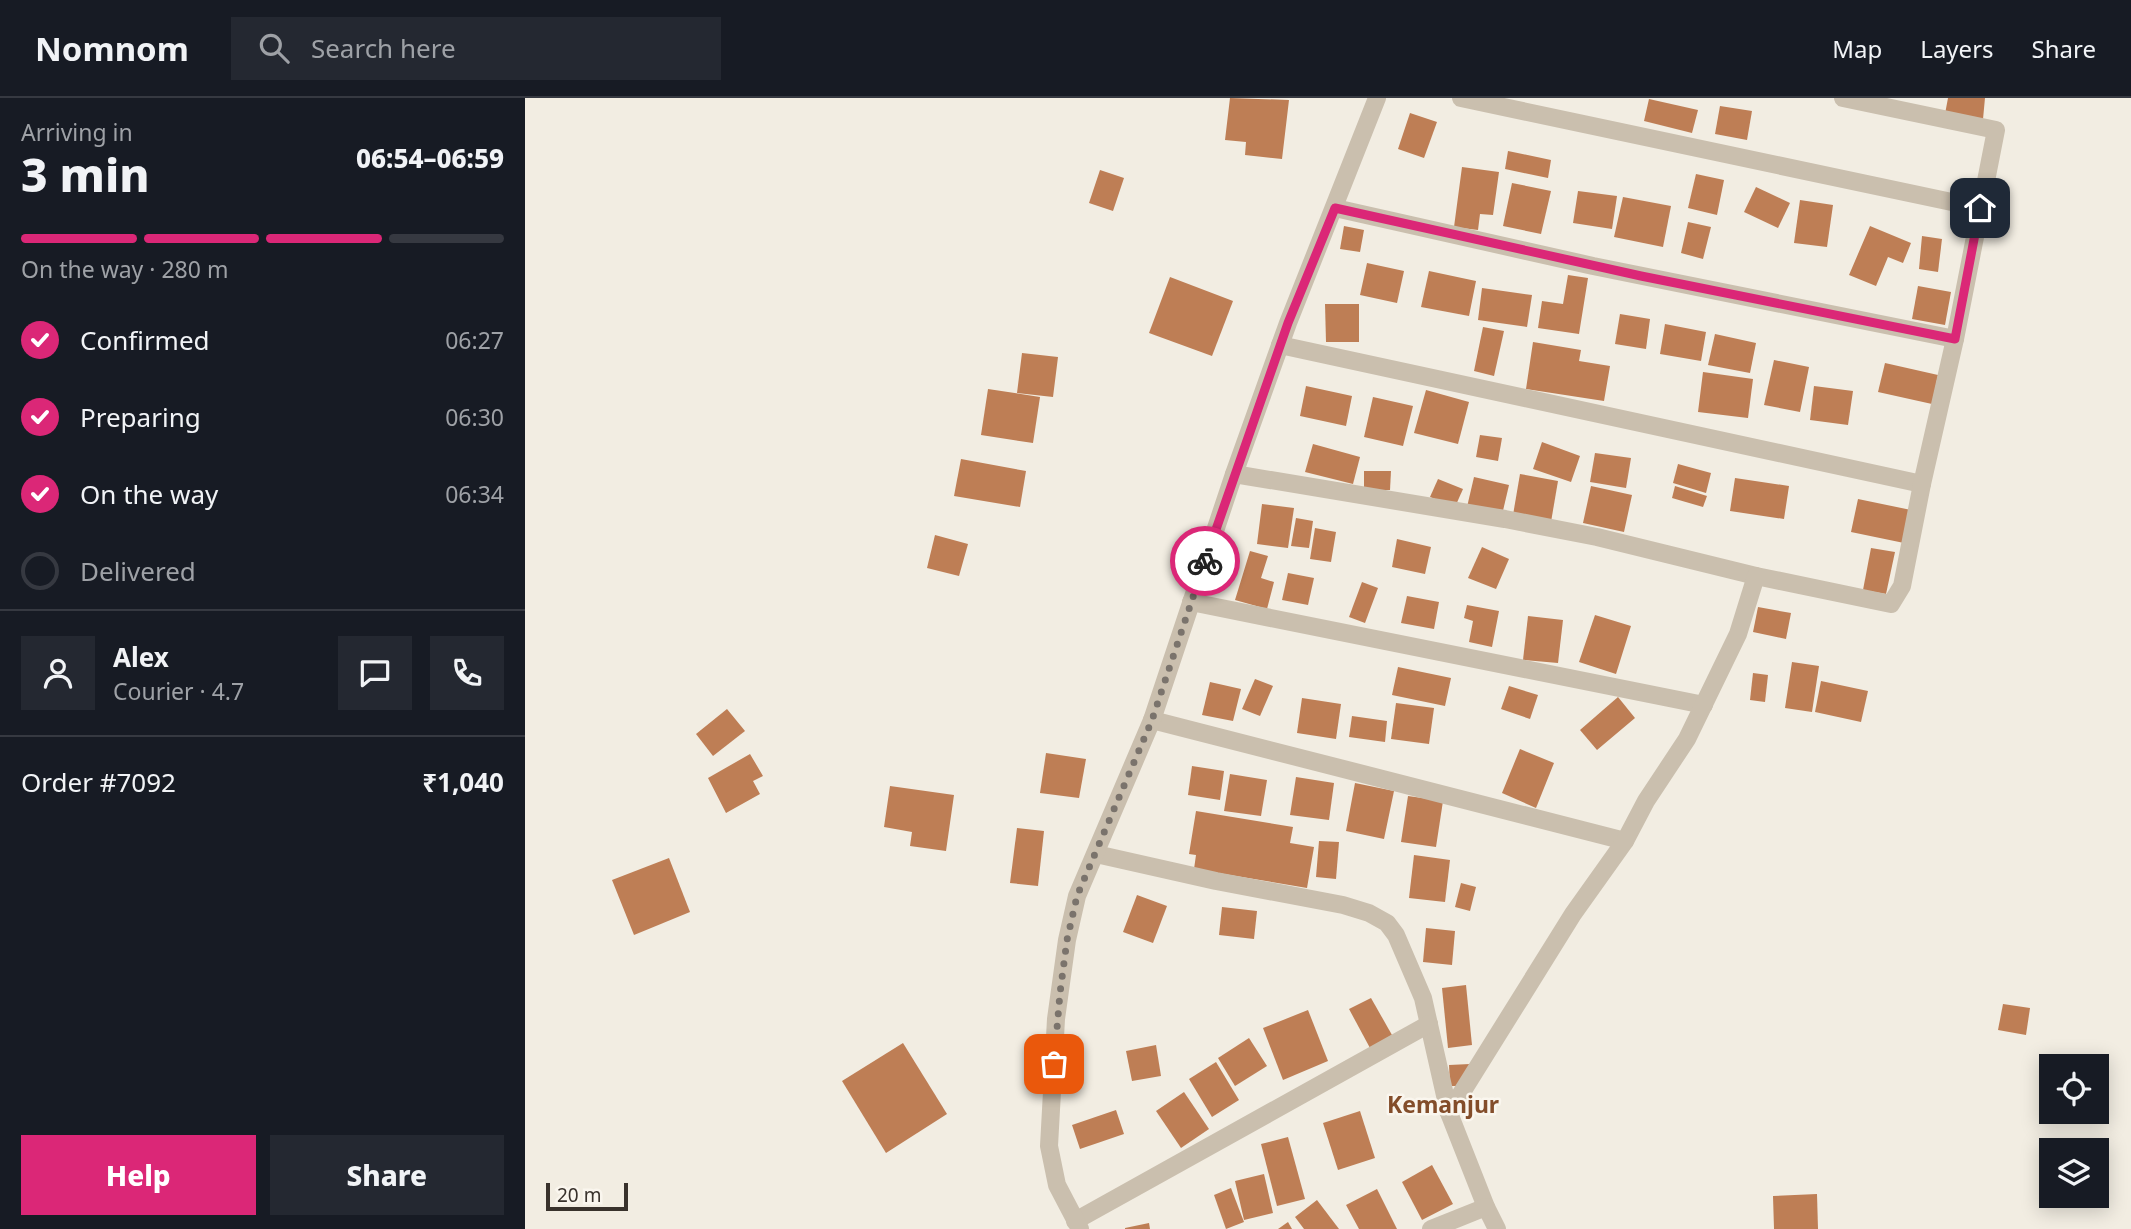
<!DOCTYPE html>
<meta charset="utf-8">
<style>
:root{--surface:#171b24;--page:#242831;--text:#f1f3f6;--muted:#9ea1a6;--line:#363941;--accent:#db2777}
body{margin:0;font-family:"Noto Sans",sans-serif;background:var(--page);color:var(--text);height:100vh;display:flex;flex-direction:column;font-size:26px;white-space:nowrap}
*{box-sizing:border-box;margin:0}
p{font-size:23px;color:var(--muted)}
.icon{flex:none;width:38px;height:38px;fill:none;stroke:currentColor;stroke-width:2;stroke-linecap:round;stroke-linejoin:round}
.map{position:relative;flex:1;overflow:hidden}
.drawer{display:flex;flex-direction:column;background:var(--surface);width:525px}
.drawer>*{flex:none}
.buttons{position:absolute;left:1514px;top:956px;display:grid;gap:14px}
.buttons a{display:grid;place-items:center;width:70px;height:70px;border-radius:0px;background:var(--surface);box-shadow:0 4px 18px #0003;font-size:35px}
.scale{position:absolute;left:21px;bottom:18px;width:82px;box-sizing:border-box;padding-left:7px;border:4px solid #39322c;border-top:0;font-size:19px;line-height:24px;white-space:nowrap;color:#39322c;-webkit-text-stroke:5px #faf6ee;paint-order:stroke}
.pin{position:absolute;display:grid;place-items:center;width:60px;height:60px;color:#fff;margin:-30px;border-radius:14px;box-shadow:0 4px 10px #0006}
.courier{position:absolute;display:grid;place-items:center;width:70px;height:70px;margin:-35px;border:5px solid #db2777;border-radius:50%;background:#fff;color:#222;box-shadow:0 2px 9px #0007}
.headline em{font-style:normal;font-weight:800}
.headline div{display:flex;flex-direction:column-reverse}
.headline{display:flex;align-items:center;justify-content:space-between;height:119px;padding:0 21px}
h1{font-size:46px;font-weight:800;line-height:52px}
.bar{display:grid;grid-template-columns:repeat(4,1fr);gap:10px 7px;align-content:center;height:84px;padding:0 21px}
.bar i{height:9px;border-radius:5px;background:var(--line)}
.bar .on{background:var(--accent)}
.bar p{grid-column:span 4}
.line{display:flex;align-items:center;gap:18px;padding:0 21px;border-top:2px solid var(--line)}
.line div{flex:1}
.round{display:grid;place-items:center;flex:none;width:74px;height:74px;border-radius:0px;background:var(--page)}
ol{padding:0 21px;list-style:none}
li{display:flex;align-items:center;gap:21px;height:77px}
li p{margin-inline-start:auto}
li .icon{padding:7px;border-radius:50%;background:var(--accent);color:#fff;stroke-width:4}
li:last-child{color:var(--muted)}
li i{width:38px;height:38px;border:4px solid var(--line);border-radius:50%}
.action{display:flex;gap:14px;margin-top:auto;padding:14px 21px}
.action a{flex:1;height:80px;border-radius:0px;background:var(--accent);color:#fff;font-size:28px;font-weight:800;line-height:80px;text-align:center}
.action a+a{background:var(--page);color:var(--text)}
header{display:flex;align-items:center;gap:42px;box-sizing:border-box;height:98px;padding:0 35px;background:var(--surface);border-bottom:2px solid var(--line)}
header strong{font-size:33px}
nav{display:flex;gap:38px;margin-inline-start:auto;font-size:24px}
.search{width:490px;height:63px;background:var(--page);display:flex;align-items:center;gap:18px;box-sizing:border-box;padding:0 24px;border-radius:0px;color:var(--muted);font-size:26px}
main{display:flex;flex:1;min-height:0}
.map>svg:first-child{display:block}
.building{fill:#be7e55}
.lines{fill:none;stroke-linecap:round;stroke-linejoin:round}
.minor{stroke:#cabfae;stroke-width:18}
.done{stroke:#7a736c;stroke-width:7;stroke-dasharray:0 12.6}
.route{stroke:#db2777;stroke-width:9}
.labels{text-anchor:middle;stroke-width:5;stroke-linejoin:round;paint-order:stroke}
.quarter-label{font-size:23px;font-weight:bold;fill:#834d2a;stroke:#faf6ee}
</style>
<header>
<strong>Nomnom</strong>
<div class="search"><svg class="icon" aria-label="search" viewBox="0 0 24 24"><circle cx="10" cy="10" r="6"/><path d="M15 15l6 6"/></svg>Search here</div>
<nav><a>Map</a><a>Layers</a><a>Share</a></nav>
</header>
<main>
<section class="drawer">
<div class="headline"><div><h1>3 min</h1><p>Arriving in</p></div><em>06:54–06:59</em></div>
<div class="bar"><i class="on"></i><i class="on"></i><i class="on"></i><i></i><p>On the way · 280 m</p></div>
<ol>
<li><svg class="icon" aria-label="check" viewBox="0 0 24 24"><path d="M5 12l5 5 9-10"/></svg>Confirmed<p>06:27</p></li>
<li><svg class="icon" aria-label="check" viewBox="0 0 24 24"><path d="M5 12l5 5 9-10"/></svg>Preparing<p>06:30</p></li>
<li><svg class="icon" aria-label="check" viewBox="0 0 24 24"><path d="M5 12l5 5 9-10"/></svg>On the way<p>06:34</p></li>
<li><i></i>Delivered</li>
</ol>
<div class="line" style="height:126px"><a class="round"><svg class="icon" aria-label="person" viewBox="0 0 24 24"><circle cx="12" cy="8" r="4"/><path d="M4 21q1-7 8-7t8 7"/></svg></a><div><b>Alex</b><p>Courier · 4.7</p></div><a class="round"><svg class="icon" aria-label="chat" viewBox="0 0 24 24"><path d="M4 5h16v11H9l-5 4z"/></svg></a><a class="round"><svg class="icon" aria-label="phone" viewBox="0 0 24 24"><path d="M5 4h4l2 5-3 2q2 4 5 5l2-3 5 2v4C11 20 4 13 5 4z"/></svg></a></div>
<div class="line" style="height:91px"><div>Order #7092</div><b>₹1,040</b></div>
<div class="action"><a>Help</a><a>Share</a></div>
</section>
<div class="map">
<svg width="1606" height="1131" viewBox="0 0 1606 1131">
<rect width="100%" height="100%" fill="#f2ede2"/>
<!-- building -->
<g class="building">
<path d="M705 0 764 2 757 61 720 57 721 44 700 42Z"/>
<path d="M1423 0H1460L1458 21 1420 16Z"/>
<path d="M1124 1 1173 12 1167 35 1119 23Z"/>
<path d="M1195 8 1227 13 1222 42 1190 36Z"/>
<path d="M885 15 912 24 899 60 873 51Z"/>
<path d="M983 53 1026 62 1023 80 980 71Z"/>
<path d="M937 69 974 74 968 117 955 116 953 132 929 129Z"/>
<path d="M575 72 599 80 588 113 564 105Z"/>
<path d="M1171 76 1199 82 1192 117 1163 110Z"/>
<path d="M987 85 1026 93 1016 136 978 128Z"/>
<path d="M1231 89 1265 105 1253 130 1219 114Z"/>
<path d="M1053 93 1092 98 1087 131 1048 125Z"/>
<path d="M1098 99 1146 108 1138 149 1089 139Z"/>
<path d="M1275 102 1308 107 1302 149 1269 145Z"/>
<path d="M1163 124 1186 129 1178 161 1156 155Z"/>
<path d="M819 128 839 132 835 154 815 151Z"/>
<path d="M1345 128 1386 145 1378 165 1363 159 1351 188 1324 177Z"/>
<path d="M1397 138 1417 141 1413 174 1394 171Z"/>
<path d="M842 165 879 173 872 205 835 197Z"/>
<path d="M904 173 951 183 944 218 896 209Z"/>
<path d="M1043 177 1063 180 1054 236 1013 230 1017 203 1038 206Z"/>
<path d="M645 179 708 203 687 258 624 235Z"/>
<path d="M1393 188 1426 194 1420 227 1387 221Z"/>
<path d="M957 190 1007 197 1002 229 953 222Z"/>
<path d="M800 206H834V244H801Z"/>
<path d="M1095 216 1125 221 1121 251 1090 246Z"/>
<path d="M1140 226 1181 234 1176 263 1135 256Z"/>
<path d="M958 229 979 233 969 278 949 273Z"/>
<path d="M1190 236 1231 245 1225 275 1183 267Z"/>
<path d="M1008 244 1056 252 1054 263 1085 268 1079 303 1001 291Z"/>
<path d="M497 255 533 259 528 299 492 295Z"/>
<path d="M1249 262 1284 269 1275 314 1239 307Z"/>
<path d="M1360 265 1413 277 1407 306 1353 294Z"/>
<path d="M1178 274 1228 281 1223 320 1173 314Z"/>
<path d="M781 288 827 298 821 328 775 318Z"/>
<path d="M1289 288 1328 293 1323 327 1285 322Z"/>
<path d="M463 291 515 299 508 345 456 337Z"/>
<path d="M901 292 944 304 933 346 889 335Z"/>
<path d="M848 299 888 308 878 348 839 339Z"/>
<path d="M955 337 977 340 973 363 951 359Z"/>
<path d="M1017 344 1055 358 1046 384 1008 371Z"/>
<path d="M788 346 835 359 828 386 780 374Z"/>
<path d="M1070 355 1106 360 1101 390 1065 384Z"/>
<path d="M436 361 501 373 495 409 429 398Z"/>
<path d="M1153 366 1186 375 1181 395 1148 385Z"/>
<path d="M839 373H866L865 392H839Z"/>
<path d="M995 376 1033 383 1026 424 988 417Z"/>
<path d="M949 379 984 387 977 417 942 409Z"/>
<path d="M1210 380 1264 388 1259 421 1205 413Z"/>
<path d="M913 381 938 391 930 409 905 399Z"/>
<path d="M1066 388 1107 397 1099 434 1058 425Z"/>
<path d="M1150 388 1182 398 1178 409 1147 400Z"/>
<path d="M1333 401 1386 412 1379 445 1326 434Z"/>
<path d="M737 406 769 410 763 450 732 446Z"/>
<path d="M771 420 788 423 784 450 766 448Z"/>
<path d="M790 430 811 434 806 464 785 461Z"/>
<path d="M410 437 443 446 434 478 402 470Z"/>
<path d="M872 441 906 449 900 476 867 469Z"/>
<path d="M957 449 984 461 971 491 943 480Z"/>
<path d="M1346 450 1370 454 1361 496 1338 492Z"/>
<path d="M725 453 743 458 736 480 749 484 742 511 710 502Z"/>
<path d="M763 475 789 480 783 507 757 502Z"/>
<path d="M837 484 853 490 840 525 824 519Z"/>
<path d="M882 498 914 504 909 531 876 525Z"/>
<path d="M942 507 974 513 967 549 944 544 948 523 939 520Z"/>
<path d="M1233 509 1266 515 1261 541 1228 534Z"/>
<path d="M1070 517 1106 528 1091 576 1054 564Z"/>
<path d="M1003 518 1038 522 1033 565 998 562Z"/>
<path d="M1267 564 1294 568 1287 614 1260 610Z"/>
<path d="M873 569 926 580 920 608 867 597Z"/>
<path d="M1228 575 1243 577 1240 604 1225 602Z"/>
<path d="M730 581 748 588 735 618 717 611Z"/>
<path d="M1296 583 1343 593 1336 624 1290 614Z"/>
<path d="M685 584 716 591 708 623 677 617Z"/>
<path d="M984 588 1013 597 1005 621 976 611Z"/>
<path d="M1093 599 1110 620 1072 652 1055 632Z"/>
<path d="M777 600 816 606 811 641 772 635Z"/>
<path d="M871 605 909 610 904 646 866 641Z"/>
<path d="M202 611 220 633 188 658 171 636Z"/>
<path d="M827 618 862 623 860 644 824 639Z"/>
<path d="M995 651 1029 665 1011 710 977 695Z"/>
<path d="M521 655 561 661 554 700 515 695Z"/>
<path d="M225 656 238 678 228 683 235 696 201 715 183 680Z"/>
<path d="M667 668 699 673 695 702 663 697Z"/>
<path d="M705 676 742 682 736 718 699 713Z"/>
<path d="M771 679 809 685 804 722 765 717Z"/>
<path d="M830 685 869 693 859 741 821 733Z"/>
<path d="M365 688 429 697 421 753 385 748 387 734 359 729Z"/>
<path d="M883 698 918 703 911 749 876 744Z"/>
<path d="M671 713 768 729 765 745 789 749 782 790 669 771 671 757 664 756Z"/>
<path d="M492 730 519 733 513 788 485 785Z"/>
<path d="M794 743 814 744 811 781 791 779Z"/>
<path d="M889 757 925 762 920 804 884 800Z"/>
<path d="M144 760 165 814 109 837 87 782Z"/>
<path d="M936 785 951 789 945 813 930 809Z"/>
<path d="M612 797 642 808 628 845 598 834Z"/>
<path d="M697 809 732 813 729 841 694 837Z"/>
<path d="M901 830 930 833 927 867 898 864Z"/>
<path d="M941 887 947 947 923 950 917 890Z"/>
<path d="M846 900 867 937 845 950 824 911Z"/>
<path d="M1478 906 1505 910 1501 937 1473 932Z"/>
<path d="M783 912 803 963 758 982 738 930Z"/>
<path d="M724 940 742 968 710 988 693 960Z"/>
<path d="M378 945 422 1016 361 1055 317 983Z"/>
<path d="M631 947 636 978 607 983 601 953Z"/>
<path d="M691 964 714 1002 687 1019 664 981Z"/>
<path d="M945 966 946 988H925L924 967Z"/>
<path d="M659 994 684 1031 656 1050 631 1013Z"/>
<path d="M591 1012 599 1036 555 1051 547 1027Z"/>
<path d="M835 1013 850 1060 813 1072 798 1025Z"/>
<path d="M763 1039 780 1101 752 1108 736 1046Z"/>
<path d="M907 1067 928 1106 897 1122 877 1084Z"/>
<path d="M739 1076 748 1115 719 1122 710 1083Z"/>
<path d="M706 1090 719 1124 701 1131 689 1097Z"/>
<path d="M852 1091 872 1131H834L821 1107Z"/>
<path d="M1292 1096 1293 1131H1249L1248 1098Z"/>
<path d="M792 1102 814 1131H779L770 1119Z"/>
<path d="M763 1124 767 1131H753Z"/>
<path d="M624 1125 625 1131H600V1130Z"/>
</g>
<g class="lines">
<!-- minor -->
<g class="minor">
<path d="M936 0 1455 110"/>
<path d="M810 110 1068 168 1430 241"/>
<path d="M755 247 1397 386"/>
<path d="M709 376 980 421 1072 439 1231 478"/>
<path d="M666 504 1179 607"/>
<path d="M627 622 1100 743"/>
<path d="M571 756 691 783 818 807 844 815 862 825 871 837 898 900 924 1015 961 1109 972 1131"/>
<path d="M924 1015 1048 816 1100 743 1121 703 1162 641 1213 536 1231 478 1366 506 1377 488 1397 386 1430 241 1471 32 1318 0"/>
<path d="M550 1123 904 926"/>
<path d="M555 1131 532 1087 524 1048 531 921 542 842 552 798 627 622 709 376 763 225 852 0"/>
<path d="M906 1131 961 1109"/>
</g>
</g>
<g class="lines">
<!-- done -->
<path class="done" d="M529 966 535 895 542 842 552 798 627 622 680 463"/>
<!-- route -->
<path class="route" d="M680 463 763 225 810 110 1116 178 1430 241 1455 110"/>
</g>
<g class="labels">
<!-- quarter labels -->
<g class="quarter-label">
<text x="918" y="1015">Kemanjur</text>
</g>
</g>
</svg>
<div class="buttons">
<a><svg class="icon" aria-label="locate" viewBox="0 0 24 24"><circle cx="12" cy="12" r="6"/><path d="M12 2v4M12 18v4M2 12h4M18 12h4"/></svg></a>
<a><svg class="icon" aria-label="layers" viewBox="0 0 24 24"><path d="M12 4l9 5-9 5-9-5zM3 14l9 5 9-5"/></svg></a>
</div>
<div class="scale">20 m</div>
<div class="pin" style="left:529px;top:966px;background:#ea580c"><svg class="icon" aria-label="bag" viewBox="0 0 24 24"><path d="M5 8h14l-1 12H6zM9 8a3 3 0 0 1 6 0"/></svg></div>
<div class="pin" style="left:1455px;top:110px;background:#1f2937"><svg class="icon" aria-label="home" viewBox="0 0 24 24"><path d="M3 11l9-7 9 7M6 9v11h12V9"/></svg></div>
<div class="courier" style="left:680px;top:463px"><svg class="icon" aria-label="bike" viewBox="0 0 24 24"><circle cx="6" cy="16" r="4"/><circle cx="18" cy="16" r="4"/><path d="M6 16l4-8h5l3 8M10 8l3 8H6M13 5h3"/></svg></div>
</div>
</main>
